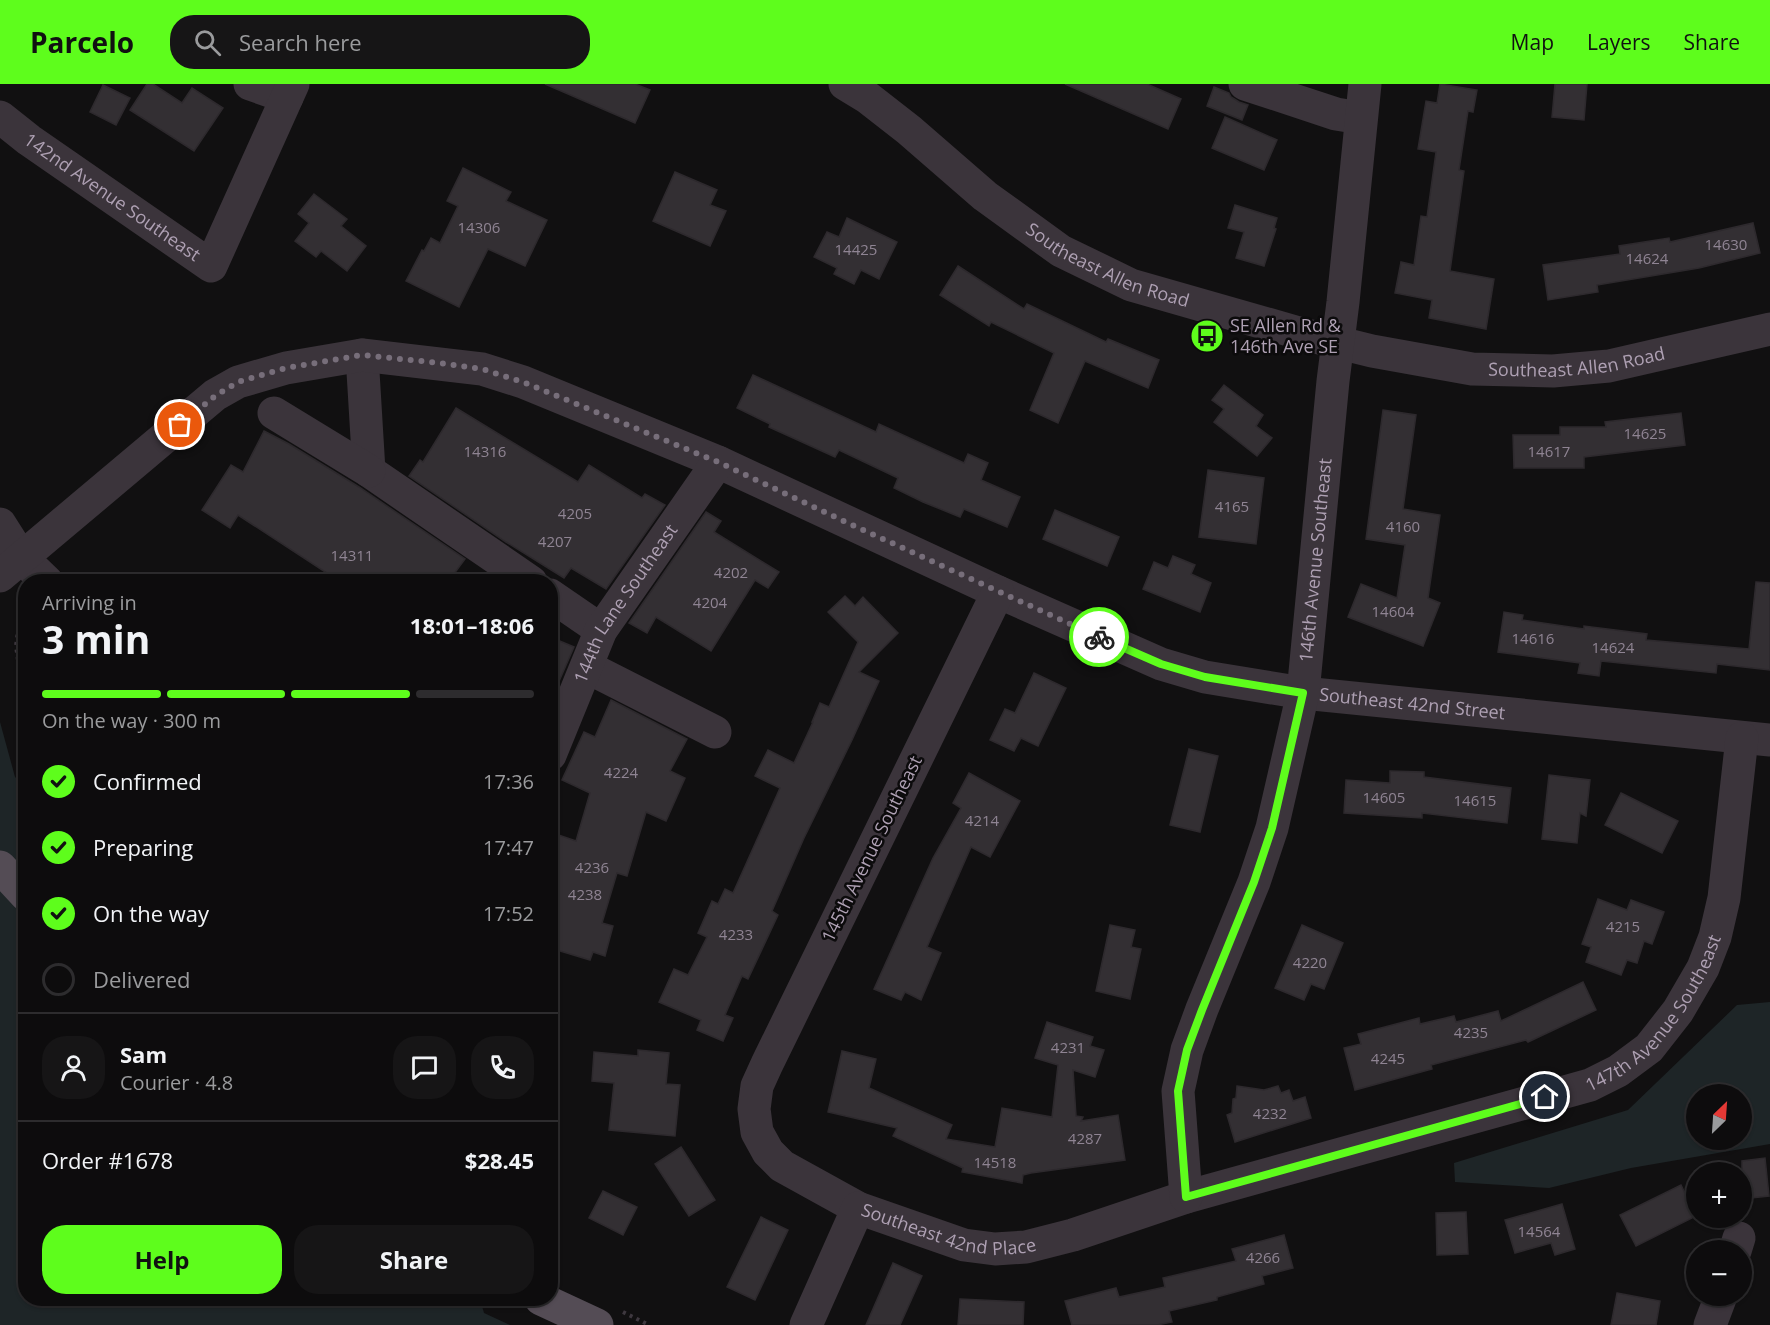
<!DOCTYPE html>
<meta charset="utf-8">
<style>
:root{--surface:#0d0c0d;--page:#161516;--text:#f1f3f6;--muted:#9a9b9d;--line:#2d2c2e;--accent:#5efd1c}
body{margin:0;font-family:"Open Sans",sans-serif;background:var(--page);color:var(--text);height:100vh;display:flex;flex-direction:column;font-size:22px;white-space:nowrap}
*{box-sizing:border-box;margin:0}
p{font-size:20px;color:var(--muted)}
.icon{flex:none;width:33px;height:33px;fill:none;stroke:currentColor;stroke-width:2;stroke-linecap:round;stroke-linejoin:round}
.map{position:relative;flex:1;overflow:hidden}
.side{position:absolute;left:18px;top:490px;width:540px;height:732px;display:flex;flex-direction:column;background:var(--surface);border-radius:24px;box-shadow:0 2px 4px #0004,0 0 0 2px var(--line)}
.side>*{flex:none}
.needle{width:39px;rotate:25deg}
.controls{position:absolute;left:1686px;top:1000px;display:grid;gap:12px}
.controls a{display:grid;place-items:center;width:66px;height:66px;border-radius:50%;background:var(--surface);box-shadow:0 2px 4px #0004,0 0 0 2px var(--line);font-size:30px}
.pin{position:absolute;display:grid;place-items:center;width:51px;height:51px;color:#fff;margin:-26px;border:3px solid #fff;border-radius:50%;box-shadow:0 2px 6px #0007}
.courier{position:absolute;display:grid;place-items:center;width:60px;height:60px;margin:-30px;border:4px solid #5efd1c;border-radius:50%;background:#fff;color:#222;box-shadow:0 2px 8px #0007}
.head em{font-style:normal;font-weight:700}
.head div{display:flex;flex-direction:column-reverse}
.head{display:flex;align-items:center;justify-content:space-between;height:102px;padding:0 24px}
h1{font-size:39px;font-weight:700;line-height:45px}
.bar{display:grid;grid-template-columns:repeat(4,1fr);gap:9px 6px;align-content:center;height:72px;padding:0 24px}
.bar i{height:8px;border-radius:4px;background:var(--line)}
.bar .active{background:var(--accent)}
.bar p{grid-column:span 4}
.line{display:flex;align-items:center;gap:15px;padding:0 24px;border-top:2px solid var(--line)}
.line div{flex:1}
.round{display:grid;place-items:center;flex:none;width:63px;height:63px;border-radius:24px;background:var(--page)}
ol{padding:0 24px;list-style:none}
li{display:flex;align-items:center;gap:18px;height:66px}
li p{margin-inline-start:auto}
li .icon{padding:6px;border-radius:50%;background:var(--accent);color:#111;stroke-width:4}
li:last-child{color:var(--muted)}
li i{width:33px;height:33px;border:3px solid var(--line);border-radius:50%}
.cta{display:flex;gap:12px;margin-top:auto;padding:12px 24px}
.cta a{flex:1;height:69px;border-radius:24px;background:var(--accent);color:#111;font-size:24px;font-weight:700;line-height:69px;text-align:center}
.cta a+a{background:var(--page);color:var(--text)}
header{display:flex;align-items:center;gap:36px;box-sizing:border-box;height:84px;padding:0 30px;background:var(--accent);color:#111}
header strong{font-size:28px}
nav{display:flex;gap:33px;margin-inline-start:auto;font-size:21px}
.search{width:420px;height:54px;background:var(--page);display:flex;align-items:center;gap:15px;box-sizing:border-box;padding:0 21px;border-radius:24px;color:var(--muted);font-size:22px}
.map>svg:first-child{display:block}
.green{fill:#1e2527;fill-rule:evenodd}
.building{fill:#332f33;stroke:#2d292d;stroke-width:1.5}
.lines{fill:none;stroke-linecap:round;stroke-linejoin:round}
.path{stroke:#3e383f;stroke-width:4;stroke-dasharray:3 4.5;stroke-linecap:butt}
.minor{stroke:#3b343b;stroke-width:33}
.major{stroke:#544c55;stroke-width:33}
.done{stroke:#776e7a;stroke-width:6;stroke-dasharray:0 10.8}
.route{stroke:#5efd1c;stroke-width:8}
.labels{text-anchor:middle;stroke-width:5;stroke-linejoin:round;paint-order:stroke}
.number-label{font-size:15px;fill:#8f8493}
.street-label{font-size:18px;fill:#aea0b3;stroke:#0c0b0c}
.poi-label{font-size:18px;fill:#aea0b3;stroke:#0c0b0c;text-anchor:start}
</style>
<header>
<strong>Parcelo</strong>
<div class="search"><svg class="icon" aria-label="search" viewBox="0 0 24 24"><circle cx="10" cy="10" r="6"/><path d="M15 15l6 6"/></svg>Search here</div>
<nav><a>Map</a><a>Layers</a><a>Share</a></nav>
</header>
<div class="map">
<svg width="1770" height="1241" viewBox="0 0 1770 1241">
<rect width="100%" height="100%" fill="#111011"/>
<!-- green -->
<g class="green">
<path d="M0 638 15 693 26 703V1215H480L484 1229 510 1241H0Z"/>
<path d="M1770 918V1060L1631 1084 1549 1104 1455 1098 1454 1079 1628 1026 1737 921ZM1696 1011H1742V1056H1696Z"/>
</g>
<!-- building -->
<g class="building">
<path d="M147 0H153L182 19 192 4 223 24 194 67 130 26Z"/>
<path d="M545 0H635L650 6 635 39Z"/>
<path d="M1065 0H1147L1181 15 1168 45Z"/>
<path d="M1440 0 1477 6 1473 28 1468 27 1459 86 1464 87 1450 187 1494 195 1486 245 1429 234 1432 216 1395 209 1401 178 1414 181 1421 132 1427 133 1436 68 1418 65 1426 17 1437 19Z"/>
<path d="M1555 0H1587L1584 36 1552 33Z"/>
<path d="M103 1 130 14 116 41 90 28Z"/>
<path d="M1214 3 1229 9 1231 13 1239 18 1248 21 1242 36 1207 22Z"/>
<path d="M1225 33 1277 56 1264 86 1212 64Z"/>
<path d="M463 84 511 108 506 117 547 136 525 182 488 165 459 223 406 197 422 166 424 167 431 154 440 159 458 122 447 117Z"/>
<path d="M675 88 717 106 710 121 726 127 710 162 653 137Z"/>
<path d="M314 110 347 135 341 142 366 162 347 187 321 167 316 173 295 157 309 139 298 130Z"/>
<path d="M1235 121 1277 134 1274 144 1276 145 1264 182 1236 174 1244 148 1228 144Z"/>
<path d="M847 134 897 158 879 195 861 186 854 200 834 190 837 184 814 173 827 148 839 153Z"/>
<path d="M1753 139 1760 169 1699 184 1597 201 1598 208 1548 216 1543 181 1620 170 1619 162 1669 154 1670 158Z"/>
<path d="M958 182 1024 225 1027 220 1106 258 1108 255 1159 276 1148 304 1085 277 1058 339 1030 326 1054 269 991 238 989 242 940 211Z"/>
<path d="M753 291 876 348 879 340 964 379 968 370 988 379 981 396 1020 413 1007 443 964 425 960 433 923 418 894 404 898 394 839 366 835 373 769 343 770 340 737 324Z"/>
<path d="M1224 301 1263 331 1256 342 1272 354 1257 372 1214 338 1224 325 1212 316Z"/>
<path d="M456 324 578 398 589 381 642 414 645 410 665 421 606 505 571 484 564 494 506 458 409 392 420 376 423 378Z"/>
<path d="M1383 326 1416 331 1403 425 1440 431 1428 514 1440 519 1423 562 1348 533 1361 500 1397 514 1405 461 1366 455Z"/>
<path d="M1681 329 1685 361 1584 373V384H1514L1513 351H1560V343H1606L1605 338Z"/>
<path d="M264 347 289 360 359 403 465 475 448 498H326L330 491 238 431 230 444 202 426 231 381 243 388Z"/>
<path d="M1208 386 1264 394 1256 460 1199 453Z"/>
<path d="M1055 426 1119 453 1107 482 1043 455Z"/>
<path d="M706 428 721 437 714 448 779 488 768 504 755 496 711 567 656 533 647 549 629 539Z"/>
<path d="M1173 472 1195 481 1191 490 1211 499 1200 528 1143 505 1154 478 1168 484Z"/>
<path d="M1756 498 1770 499V586L1717 580 1716 589 1601 577 1599 592 1578 589 1580 579 1498 568 1504 528 1523 531 1522 536 1584 545V542L1647 550 1646 556 1749 565Z"/>
<path d="M845 512 855 522 863 513 898 549 859 588 879 597 852 656 804 754 772 827 778 831 748 895 742 892 725 931 733 934 723 957 697 946 701 936 659 918 674 885 688 891 707 853 698 849 712 817 718 820 725 805 733 809 780 704 755 692 768 666 794 679 813 638H812L820 619 829 623 858 558 828 528Z"/>
<path d="M550 553 574 563 550 618Z"/>
<path d="M1034 589 1066 604 1038 662 1021 654 1014 667 990 656 1005 625 1015 629Z"/>
<path d="M611 616 687 655 670 687 685 694 666 737 646 728 627 792 617 789 602 839 613 842 605 872 593 868 590 876 550 864V748L576 757 590 709 562 696 584 648 595 653Z"/>
<path d="M1189 665 1218 672 1200 748 1170 741Z"/>
<path d="M1390 687 1424 688V693L1511 704 1507 739 1422 729V734L1344 729 1346 696 1390 699Z"/>
<path d="M969 689 1020 717 990 773 971 763 927 863 941 869 921 916 905 908 901 916 874 905 933 774 961 724 953 719Z"/>
<path d="M1549 691 1590 696 1586 732 1580 729 1577 759 1542 755Z"/>
<path d="M1621 709 1678 737 1662 769 1605 741Z"/>
<path d="M1598 815 1627 826 1631 816 1664 828 1652 860 1644 857 1637 879 1627 876 1621 891 1586 878 1591 863 1582 860Z"/>
<path d="M1110 841 1135 846 1131 863 1141 865 1130 915 1096 907Z"/>
<path d="M1302 841 1343 859 1324 905 1311 900 1304 916 1275 904Z"/>
<path d="M1583 898 1596 926 1528 958 1526 956 1431 981 1432 985 1355 1006 1344 964 1361 960 1358 950 1419 934 1420 940 1454 932 1456 938 1498 927 1501 937Z"/>
<path d="M1047 938 1093 953 1090 962 1104 966 1095 993 1073 986 1076 1032 1083 1033 1081 1037 1118 1031 1125 1076 1031 1089 1023 1091 1022 1099 962 1088 963 1084 893 1052 897 1044 828 1028 842 967 876 975 869 1004 952 1041 946 1055 995 1063 1002 1024 1052 1033 1058 981 1035 974Z"/>
<path d="M638 966 669 969 666 1000 680 1001 675 1052 609 1046 614 999 592 997 594 968 638 972Z"/>
<path d="M1237 1002 1264 1006 1278 1002 1281 1009 1289 1006 1293 1017 1305 1013 1311 1034 1235 1058 1227 1031 1232 1029 1233 1015 1236 1014Z"/>
<path d="M681 1063 715 1116 689 1132 655 1080Z"/>
<path d="M1765 1074 1769 1112 1742 1115V1077Z"/>
<path d="M1681 1101 1696 1132 1636 1162 1620 1131Z"/>
<path d="M603 1107 637 1123 623 1151 589 1134Z"/>
<path d="M1562 1120 1575 1165 1555 1171 1551 1159 1515 1169 1505 1136Z"/>
<path d="M1466 1128 1468 1170 1437 1171 1436 1129Z"/>
<path d="M761 1133 788 1146 755 1216 727 1203Z"/>
<path d="M1284 1151 1293 1184 1262 1192 1264 1200 1217 1213V1216L1169 1227 1172 1238 1157 1241H1072L1065 1217 1116 1204 1119 1213 1165 1203 1163 1194 1236 1177 1232 1165Z"/>
<path d="M893 1179 922 1192 900 1241H866Z"/>
<path d="M1617 1209 1660 1217 1656 1241H1611Z"/>
<path d="M960 1215 1024 1218 1023 1241H958Z"/>
</g>
<g class="lines">
<!-- path -->
<g class="path">
<path d="M26 539 18 547 16 562 19 583 26 589"/>
<path d="M623 1228 649 1241"/>
</g>
<!-- minor -->
<g class="minor">
<path d="M250 0 287 13"/>
<path id="s1" d="M845 0 868 14 909 46 985 112 1061 167 1131 201 1299 249 1372 267 1472 285 1553 287 1609 282 1770 245"/>
<path d="M1245 0 1336 30 1361 34"/>
<path id="s2" d="M0 33 29 56 211 182 293 0"/>
<path d="M362 271 369 387 531 498"/>
<path d="M274 329 369 387"/>
<path d="M0 440 21 473 47 498"/>
<path id="s3" d="M0 492 215 311 238 298 286 284 362 271 482 285 523 298 718 378 998 508 1161 580 1205 593 1303 609 1770 656"/>
<path id="s4" d="M998 508 767 980 757 1002 754 1025 757 1048 768 1068 782 1082 858 1124 964 1161 995 1165 1026 1163 1073 1151 1186 1113 1590 1001 1618 987 1649 964 1678 927 1703 884 1715 853 1724 814 1742 654"/>
<path d="M550 511 601 546"/>
<path d="M587 583 715 648"/>
<path id="s5" d="M550 671 601 546 718 378"/>
<path id="s6" d="M1186 1113 1178 1007 1187 966 1202 925 1254 798 1272 744 1303 609 1333 297 1343 218 1365 0"/>
<path d="M1735 1167 1739 1154"/>
<path d="M806 1241 858 1124"/>
<path d="M1710 1241 1721 1212"/>
</g>
<!-- major -->
<g class="major">
<path d="M0 783 26 811"/>
<path d="M541 1215 597 1241"/>
</g>
</g>
<g class="lines">
<!-- done -->
<path class="done" d="M180 341 215 312 238 298 286 284 362 271 440 279 482 285 523 298 718 378 850 440 1099 553"/>
<!-- route -->
<path class="route" d="M1099 553 1161 580 1205 593 1303 609 1272 744 1254 798 1202 926 1187 966 1178 1007 1186 1113 1545 1013"/>
</g>
<!-- icons -->
<defs>
<g id="bus-disc" transform="scale(1.725)"><circle r="9.5" fill="#5efd1c" stroke="#0c0b0c"/><path d="M-5-6H5V4H4V6H2V4H-2V6H-4V4H-5ZM-3.5-4V0h7V-4ZM-3.5 1.2v1.5H-2V1.2ZM2 1.2v1.5H3.5V1.2Z" fill="#111"/></g>
</defs>
<g fill-rule="evenodd">
<use href="#bus-disc" x="1207" y="252"/>
</g>
<g class="labels">
<!-- number labels -->
<g class="number-label">
<text x="479" y="149">14306</text>
<text x="1726" y="166">14630</text>
<text x="856" y="171">14425</text>
<text x="1647" y="180">14624</text>
<text x="1645" y="355">14625</text>
<text x="485" y="373">14316</text>
<text x="1549" y="373">14617</text>
<text x="1232" y="428">4165</text>
<text x="575" y="435">4205</text>
<text x="1403" y="448">4160</text>
<text x="555" y="463">4207</text>
<text x="352" y="477">14311</text>
<text x="731" y="494">4202</text>
<text x="710" y="524">4204</text>
<text x="1393" y="533">14604</text>
<text x="1533" y="560">14616</text>
<text x="1613" y="569">14624</text>
<text x="621" y="694">4224</text>
<text x="1384" y="719">14605</text>
<text x="1475" y="722">14615</text>
<text x="982" y="742">4214</text>
<text x="592" y="789">4236</text>
<text x="585" y="816">4238</text>
<text x="1623" y="848">4215</text>
<text x="736" y="856">4233</text>
<text x="1310" y="884">4220</text>
<text x="1471" y="954">4235</text>
<text x="1068" y="969">4231</text>
<text x="1388" y="980">4245</text>
<text x="1270" y="1035">4232</text>
<text x="1085" y="1060">4287</text>
<text x="995" y="1084">14518</text>
<text x="1539" y="1153">14564</text>
<text x="1263" y="1179">4266</text>
</g>
<!-- street labels -->
<g class="street-label">
<text dy="6" stroke="none"><textPath href="#s2" startOffset="138">142nd Avenue Southeast</textPath></text>
<text dy="6" stroke="none"><textPath href="#s1" startOffset="322">Southeast Allen Road</textPath></text>
<text dy="6" stroke="none"><textPath href="#s1" startOffset="808">Southeast Allen Road</textPath></text>
<text dy="6" stroke="none"><textPath href="#s6" startOffset="658">146th Avenue Southeast</textPath></text>
<text dy="6" stroke="none"><textPath href="#s5" startOffset="170">144th Lane Southeast</textPath></text>
<text dy="6" stroke="none"><textPath href="#s3" startOffset="1551">Southeast 42nd Street</textPath></text>
<text transform="translate(872 765) rotate(-64)" y="6">145th Avenue Southeast</text>
<text dy="6" stroke="none"><textPath href="#s4" startOffset="1586">147th Avenue Southeast</textPath></text>
<text dy="6" stroke="none"><textPath href="#s4" startOffset="820">Southeast 42nd Place</textPath></text>
</g>
<!-- poi labels -->
<g class="poi-label">
<text x="1230" y="248">SE Allen Rd &amp;<tspan x="1230" dy="21">146th Ave SE</tspan></text>
</g>
</g>
</svg>
<div class="controls">
<a><svg class="needle" viewBox="-14 -14 28 28"><path d="M0-13l5 13h-10z" fill="#e53935"/><path d="M0 13l5-13h-10z" fill="#9a9b9d"/></svg></a>
<a>+</a>
<a>−</a>
</div>
<div class="pin" style="left:180px;top:341px;background:#ea580c"><svg class="icon" aria-label="bag" viewBox="0 0 24 24"><path d="M5 8h14l-1 12H6zM9 8a3 3 0 0 1 6 0"/></svg></div>
<div class="pin" style="left:1545px;top:1013px;background:#1f2937"><svg class="icon" aria-label="home" viewBox="0 0 24 24"><path d="M3 11l9-7 9 7M6 9v11h12V9"/></svg></div>
<div class="courier" style="left:1099px;top:553px"><svg class="icon" aria-label="bike" viewBox="0 0 24 24"><circle cx="6" cy="16" r="4"/><circle cx="18" cy="16" r="4"/><path d="M6 16l4-8h5l3 8M10 8l3 8H6M13 5h3"/></svg></div>
<section class="side">
<div class="head"><div><h1>3 min</h1><p>Arriving in</p></div><em>18:01–18:06</em></div>
<div class="bar"><i class="active"></i><i class="active"></i><i class="active"></i><i></i><p>On the way · 300 m</p></div>
<ol>
<li><svg class="icon" aria-label="check" viewBox="0 0 24 24"><path d="M5 12l5 5 9-10"/></svg>Confirmed<p>17:36</p></li>
<li><svg class="icon" aria-label="check" viewBox="0 0 24 24"><path d="M5 12l5 5 9-10"/></svg>Preparing<p>17:47</p></li>
<li><svg class="icon" aria-label="check" viewBox="0 0 24 24"><path d="M5 12l5 5 9-10"/></svg>On the way<p>17:52</p></li>
<li><i></i>Delivered</li>
</ol>
<div class="line" style="height:108px"><a class="round"><svg class="icon" aria-label="person" viewBox="0 0 24 24"><circle cx="12" cy="8" r="4"/><path d="M4 21q1-7 8-7t8 7"/></svg></a><div><b>Sam</b><p>Courier · 4.8</p></div><a class="round"><svg class="icon" aria-label="chat" viewBox="0 0 24 24"><path d="M4 5h16v11H9l-5 4z"/></svg></a><a class="round"><svg class="icon" aria-label="phone" viewBox="0 0 24 24"><path d="M5 4h4l2 5-3 2q2 4 5 5l2-3 5 2v4C11 20 4 13 5 4z"/></svg></a></div>
<div class="line" style="height:78px"><div>Order #1678</div><b>$28.45</b></div>
<div class="cta"><a>Help</a><a>Share</a></div>
</section>
</div>
